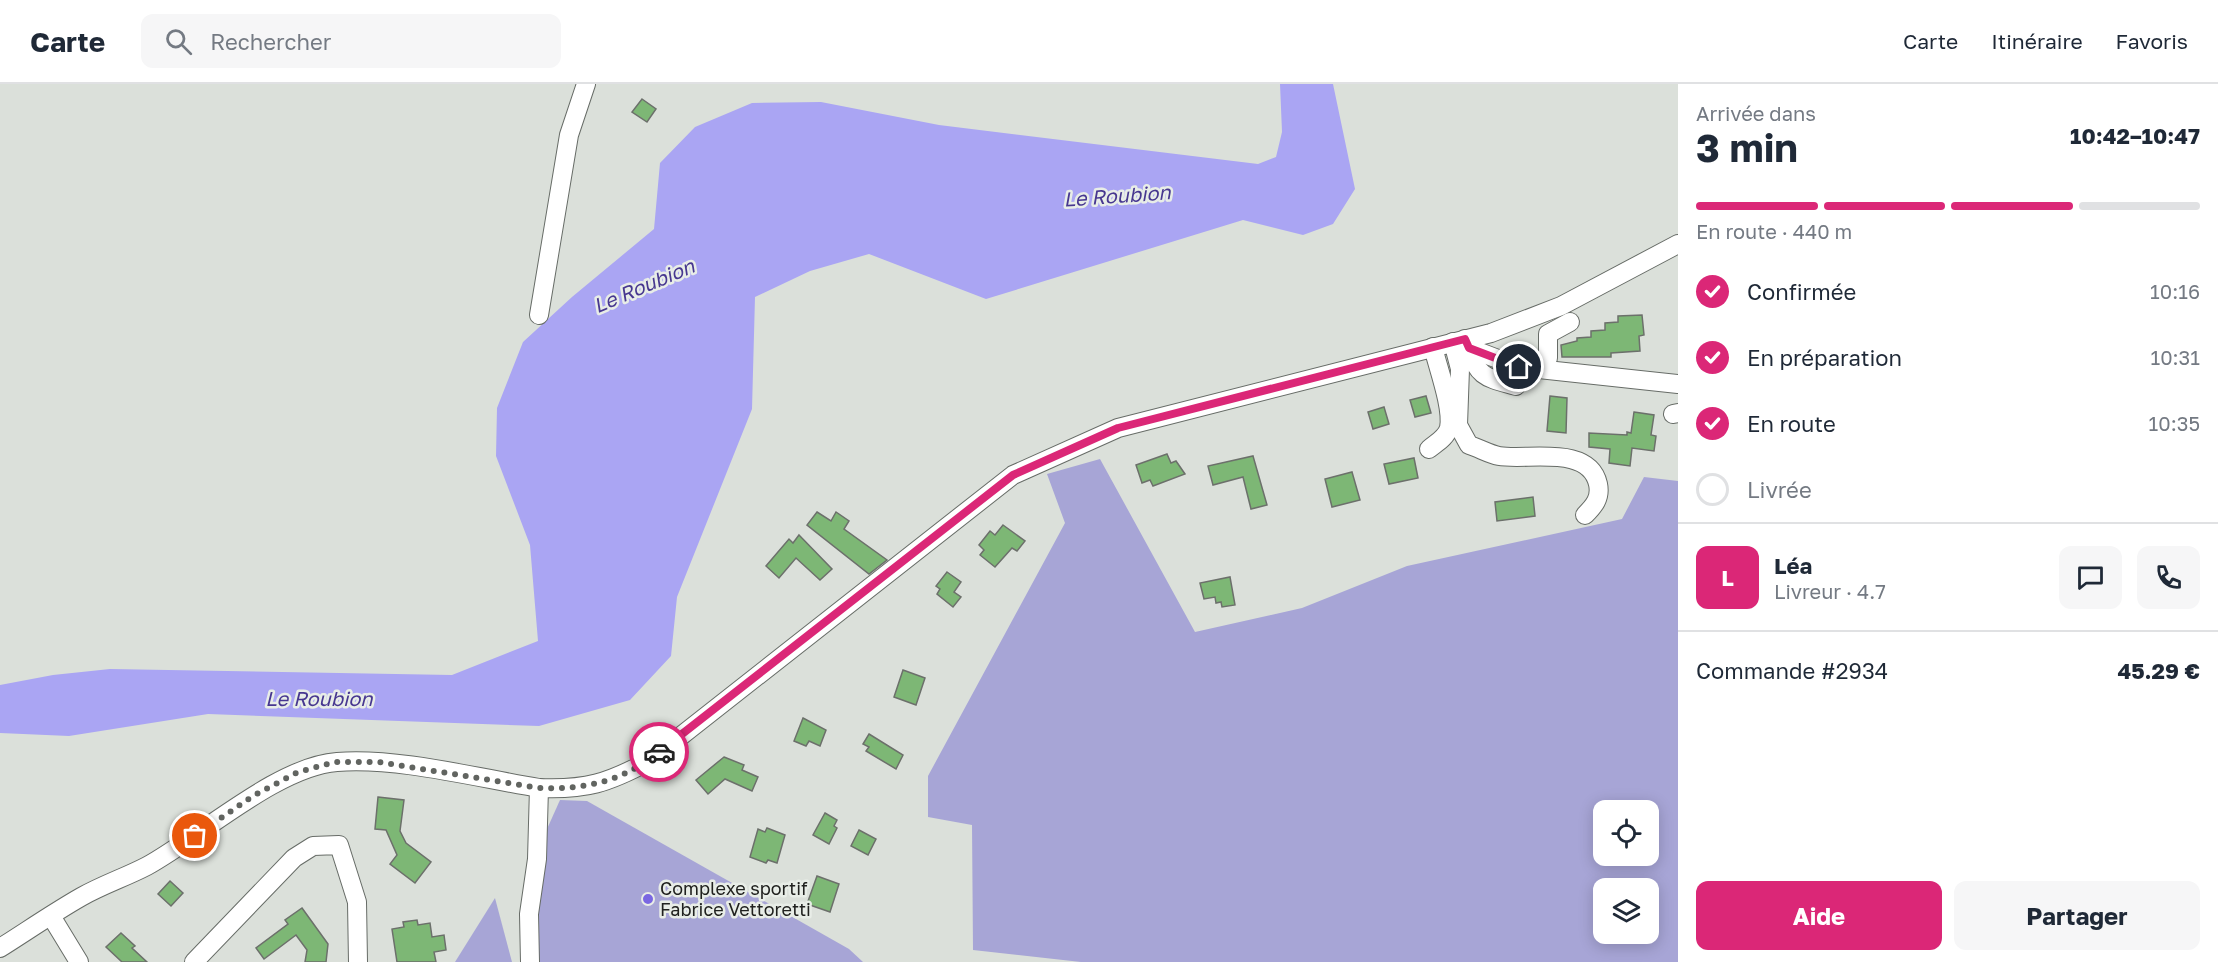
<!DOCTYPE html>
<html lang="fr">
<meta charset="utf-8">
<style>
:root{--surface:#fff;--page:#f6f6f7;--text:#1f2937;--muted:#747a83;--line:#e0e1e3;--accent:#db2777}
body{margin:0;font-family:"Golos Text",sans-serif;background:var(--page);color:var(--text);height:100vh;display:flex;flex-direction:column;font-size:22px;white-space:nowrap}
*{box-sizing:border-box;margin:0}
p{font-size:20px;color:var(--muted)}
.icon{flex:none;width:33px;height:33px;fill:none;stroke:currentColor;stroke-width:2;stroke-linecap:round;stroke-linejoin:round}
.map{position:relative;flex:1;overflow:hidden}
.sheet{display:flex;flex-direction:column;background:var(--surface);width:540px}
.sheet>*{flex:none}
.controls{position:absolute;left:1593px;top:716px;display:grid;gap:12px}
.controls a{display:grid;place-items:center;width:66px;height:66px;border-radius:12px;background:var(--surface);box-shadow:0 3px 15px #0003;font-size:30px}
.pin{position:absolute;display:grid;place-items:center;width:51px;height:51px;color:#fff;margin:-26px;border:3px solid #fff;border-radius:50%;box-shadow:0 2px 6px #0007}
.courier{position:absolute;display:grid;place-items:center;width:60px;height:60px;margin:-30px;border:4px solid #db2777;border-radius:50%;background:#fff;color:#222;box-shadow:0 2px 8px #0007}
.headline em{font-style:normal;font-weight:700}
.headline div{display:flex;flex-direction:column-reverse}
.headline{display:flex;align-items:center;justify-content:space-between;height:102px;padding:0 18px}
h1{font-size:39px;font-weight:700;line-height:45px}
.bar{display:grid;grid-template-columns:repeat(4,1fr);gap:9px 6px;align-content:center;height:72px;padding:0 18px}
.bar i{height:8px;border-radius:4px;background:var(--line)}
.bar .active{background:var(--accent)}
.bar p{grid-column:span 4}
.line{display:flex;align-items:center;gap:15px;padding:0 18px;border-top:2px solid var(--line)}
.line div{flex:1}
.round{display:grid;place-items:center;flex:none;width:63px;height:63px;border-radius:12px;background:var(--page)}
ol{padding:0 18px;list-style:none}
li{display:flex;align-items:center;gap:18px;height:66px}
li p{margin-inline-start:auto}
li .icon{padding:6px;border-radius:50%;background:var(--accent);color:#fff;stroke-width:4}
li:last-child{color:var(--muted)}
li i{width:33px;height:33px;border:3px solid var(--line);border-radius:50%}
.primary-button{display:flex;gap:12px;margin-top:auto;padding:12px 18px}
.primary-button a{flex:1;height:69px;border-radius:12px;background:var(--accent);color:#fff;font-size:24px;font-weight:700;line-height:69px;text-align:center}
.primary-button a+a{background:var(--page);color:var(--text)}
header{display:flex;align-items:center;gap:36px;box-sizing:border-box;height:84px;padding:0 30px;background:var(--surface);border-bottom:2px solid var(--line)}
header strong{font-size:28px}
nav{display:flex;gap:33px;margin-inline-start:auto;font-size:21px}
.search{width:420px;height:54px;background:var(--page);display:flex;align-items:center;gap:15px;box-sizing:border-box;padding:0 21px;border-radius:12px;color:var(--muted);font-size:22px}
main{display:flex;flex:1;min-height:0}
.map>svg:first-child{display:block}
.green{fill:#a7a5d6;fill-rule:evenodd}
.water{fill:#aaa5f3}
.building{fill:#7db775;stroke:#6c706b;stroke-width:1.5}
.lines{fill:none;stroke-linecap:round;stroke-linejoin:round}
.minor-casing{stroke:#676c67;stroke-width:20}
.minor{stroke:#fff;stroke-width:18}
.done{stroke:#616460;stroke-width:6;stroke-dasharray:0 10.8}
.route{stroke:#db2777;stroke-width:8}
.poi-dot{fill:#7a67e2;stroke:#e8ede7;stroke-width:2}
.labels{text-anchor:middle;stroke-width:5;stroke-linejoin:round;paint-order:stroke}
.poi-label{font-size:18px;fill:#20211f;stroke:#e8ede7;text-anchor:start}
.water-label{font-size:20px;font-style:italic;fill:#473790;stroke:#e8ede7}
</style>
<header>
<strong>Carte</strong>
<div class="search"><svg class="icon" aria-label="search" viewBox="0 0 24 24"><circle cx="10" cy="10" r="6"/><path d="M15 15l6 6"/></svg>Rechercher</div>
<nav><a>Carte</a><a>Itinéraire</a><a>Favoris</a></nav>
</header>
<main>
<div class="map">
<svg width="1678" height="878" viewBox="0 0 1678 878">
<rect width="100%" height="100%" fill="#dbe0da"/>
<!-- green -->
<g class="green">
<path d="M1100 375 1195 548 1302 524 1407 482 1622 435 1644 393 1678 397V878H1081L973 866 972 741 928 733V692L1065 439 1047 390ZM1604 726H1648V771H1604ZM1604 804H1648V849H1604Z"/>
<path d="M560 716 587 717 849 865 863 878H533L538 765Z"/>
<path d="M495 814 512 878H455Z"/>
</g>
<!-- water -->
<path class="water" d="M1280 0H1333L1355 105 1333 140 1303 151 1243 136 986 215 869 170 810 187 755 213 752 325 677 513 671 572 630 616 539 642 208 630 69 652 0 649V601L53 591 110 585 452 591 538 557 530 461 496 372 497 324 523 258 572 213 654 145 660 79 695 43 752 19 821 18 939 41 1258 80 1276 73 1282 48Z"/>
<!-- building -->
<g class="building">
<path d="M642 15 656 25 647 38 632 28Z"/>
<path d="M1642 231 1644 251 1639 252 1640 267 1611 269V273H1562L1561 261 1577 257V254L1591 253V247L1605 246V239L1618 238V232Z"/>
<path d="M1426 312 1431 329 1415 333 1410 316Z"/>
<path d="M1550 312 1567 314 1566 349 1547 347Z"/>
<path d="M1384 323 1389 340 1373 345 1368 328Z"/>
<path d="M1634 328 1654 331 1651 351 1656 352 1654 367 1632 364 1630 382 1609 379 1610 365 1589 363V349L1627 351V348L1631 349Z"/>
<path d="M1167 370 1171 379 1176 377 1185 390 1153 402 1150 396 1142 399 1136 381Z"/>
<path d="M1253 372 1267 421 1251 425 1243 393 1213 401 1208 382Z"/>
<path d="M1414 374 1418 394 1389 400 1384 380Z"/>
<path d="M1352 388 1360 416 1332 423 1325 395Z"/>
<path d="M1533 413 1535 432 1497 437 1495 418Z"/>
<path d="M817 428 831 437 836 428 849 437 844 445 887 476 869 490 807 441Z"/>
<path d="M1003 441 1025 457 1017 467 1012 464 995 483 980 471 984 466 979 461 990 447 995 451Z"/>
<path d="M799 451 832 485 820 496 796 474 779 494 766 482 789 455 793 459Z"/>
<path d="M947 488 961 498 954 508 961 513 953 523 937 510 940 505 936 502Z"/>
<path d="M1230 493 1235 521 1222 523 1221 518 1216 519 1215 513 1204 515 1200 499Z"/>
<path d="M903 586 925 594 916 621 894 613Z"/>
<path d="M803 634 826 646 820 662 809 657 806 662 794 657Z"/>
<path d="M869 650 903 671 896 685 866 667 869 663 863 660Z"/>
<path d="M724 673 744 681 742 686 758 693 752 707 725 695 708 710 696 696Z"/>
<path d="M378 713 404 716 400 747 406 759 431 778 415 799 390 780 397 771 386 746 375 745Z"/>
<path d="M825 729 837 736 834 742 837 744 829 760 813 751Z"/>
<path d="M767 744 785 751 777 779 768 776 766 779 750 773 758 745 765 748Z"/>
<path d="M859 746 876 755 868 771 851 762Z"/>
<path d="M817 792 839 800 830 828 807 820Z"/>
<path d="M170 797 183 809 171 822 158 810Z"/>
<path d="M302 824 328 860 326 878H305L307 866 296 851 264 875 256 864 288 840 285 836Z"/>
<path d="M417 836 418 841 430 839 432 853 444 851 446 866 434 868 436 878H397L392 845 404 843 403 838Z"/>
<path d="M121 849 135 862 132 864 147 878H122L106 863Z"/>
</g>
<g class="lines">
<!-- minor casing -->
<g class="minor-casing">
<g id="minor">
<path d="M539 231 569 51 586 0"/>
<path d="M1465 255 1469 264 1519 283 1678 300"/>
<path d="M1453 258 1460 285 1458 341 1469 361C1479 364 1489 370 1499 372 1527 377 1589 360 1598 400 1601 414 1594 422 1585 431"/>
<path d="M1469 264C1477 294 1488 294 1516 302"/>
<path d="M1540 285 1548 274V250L1570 238"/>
<path d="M1673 330 1678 329"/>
<path d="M1429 365C1436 359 1446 354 1449 344 1453 324 1438 284 1433 263"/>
<path d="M51 832 79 878"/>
<path d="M0 864C27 847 53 829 81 813 102 801 126 793 147 782 200 753 278 682 337 678 397 673 478 694 539 704 586 706 608 699 649 677L1013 391 1118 344 1491 249 1561 222 1678 160"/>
<path d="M194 878 294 774 313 762 339 761 357 818 358 878"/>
<path d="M530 878 529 830 537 775 539 704"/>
</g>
</g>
<!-- minor -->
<use href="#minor" class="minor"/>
</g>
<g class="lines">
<!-- done -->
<path class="done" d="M195 752 253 712 298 688 335 678H379L539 704C584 706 624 697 659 668"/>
<!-- route -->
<path class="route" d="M659 668 1013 391 1118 344 1465 255 1469 264 1519 283"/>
</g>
<!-- markers -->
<circle class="poi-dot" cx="648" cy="815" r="6"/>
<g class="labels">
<!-- poi labels -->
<g class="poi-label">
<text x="660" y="811">Complexe sportif<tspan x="660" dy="21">Fabrice Vettoretti</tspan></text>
</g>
<!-- water labels -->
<g class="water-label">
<text transform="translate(1117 112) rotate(-4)" y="7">Le Roubion</text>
<text transform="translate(644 202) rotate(-23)" y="7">Le Roubion</text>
<text x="319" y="622">Le Roubion</text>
</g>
</g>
</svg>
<div class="controls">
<a><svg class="icon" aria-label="locate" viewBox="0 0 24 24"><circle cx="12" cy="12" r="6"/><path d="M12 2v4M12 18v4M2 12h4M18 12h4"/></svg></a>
<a><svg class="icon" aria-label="layers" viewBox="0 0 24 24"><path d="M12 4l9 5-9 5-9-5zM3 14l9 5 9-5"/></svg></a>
</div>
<div class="pin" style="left:195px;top:752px;background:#ea580c"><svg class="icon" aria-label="bag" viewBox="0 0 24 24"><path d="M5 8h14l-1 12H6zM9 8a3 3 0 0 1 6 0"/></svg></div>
<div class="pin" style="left:1519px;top:283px;background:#1f2937"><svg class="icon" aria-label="home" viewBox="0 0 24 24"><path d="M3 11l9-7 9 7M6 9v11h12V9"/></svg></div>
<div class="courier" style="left:659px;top:668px"><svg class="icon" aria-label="car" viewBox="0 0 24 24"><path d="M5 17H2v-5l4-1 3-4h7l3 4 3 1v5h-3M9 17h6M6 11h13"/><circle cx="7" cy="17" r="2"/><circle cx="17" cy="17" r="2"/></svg></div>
</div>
<section class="sheet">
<div class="headline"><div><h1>3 min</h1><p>Arrivée dans</p></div><em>10:42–10:47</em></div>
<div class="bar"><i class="active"></i><i class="active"></i><i class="active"></i><i></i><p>En route · 440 m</p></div>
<ol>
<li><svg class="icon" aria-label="check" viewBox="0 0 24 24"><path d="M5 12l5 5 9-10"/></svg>Confirmée<p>10:16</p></li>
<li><svg class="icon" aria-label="check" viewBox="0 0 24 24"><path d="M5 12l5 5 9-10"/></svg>En préparation<p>10:31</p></li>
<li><svg class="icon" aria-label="check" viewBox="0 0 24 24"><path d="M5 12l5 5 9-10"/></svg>En route<p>10:35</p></li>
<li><i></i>Livrée</li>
</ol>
<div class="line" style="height:108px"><b class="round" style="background:var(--accent);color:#fff">L</b><div><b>Léa</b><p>Livreur · 4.7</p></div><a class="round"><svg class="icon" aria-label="chat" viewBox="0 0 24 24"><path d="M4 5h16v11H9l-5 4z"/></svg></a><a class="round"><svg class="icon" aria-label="phone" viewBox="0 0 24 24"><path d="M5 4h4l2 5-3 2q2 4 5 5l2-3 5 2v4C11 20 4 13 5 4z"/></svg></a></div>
<div class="line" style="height:78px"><div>Commande #2934</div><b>45.29 €</b></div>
<div class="primary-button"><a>Aide</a><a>Partager</a></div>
</section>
</main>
